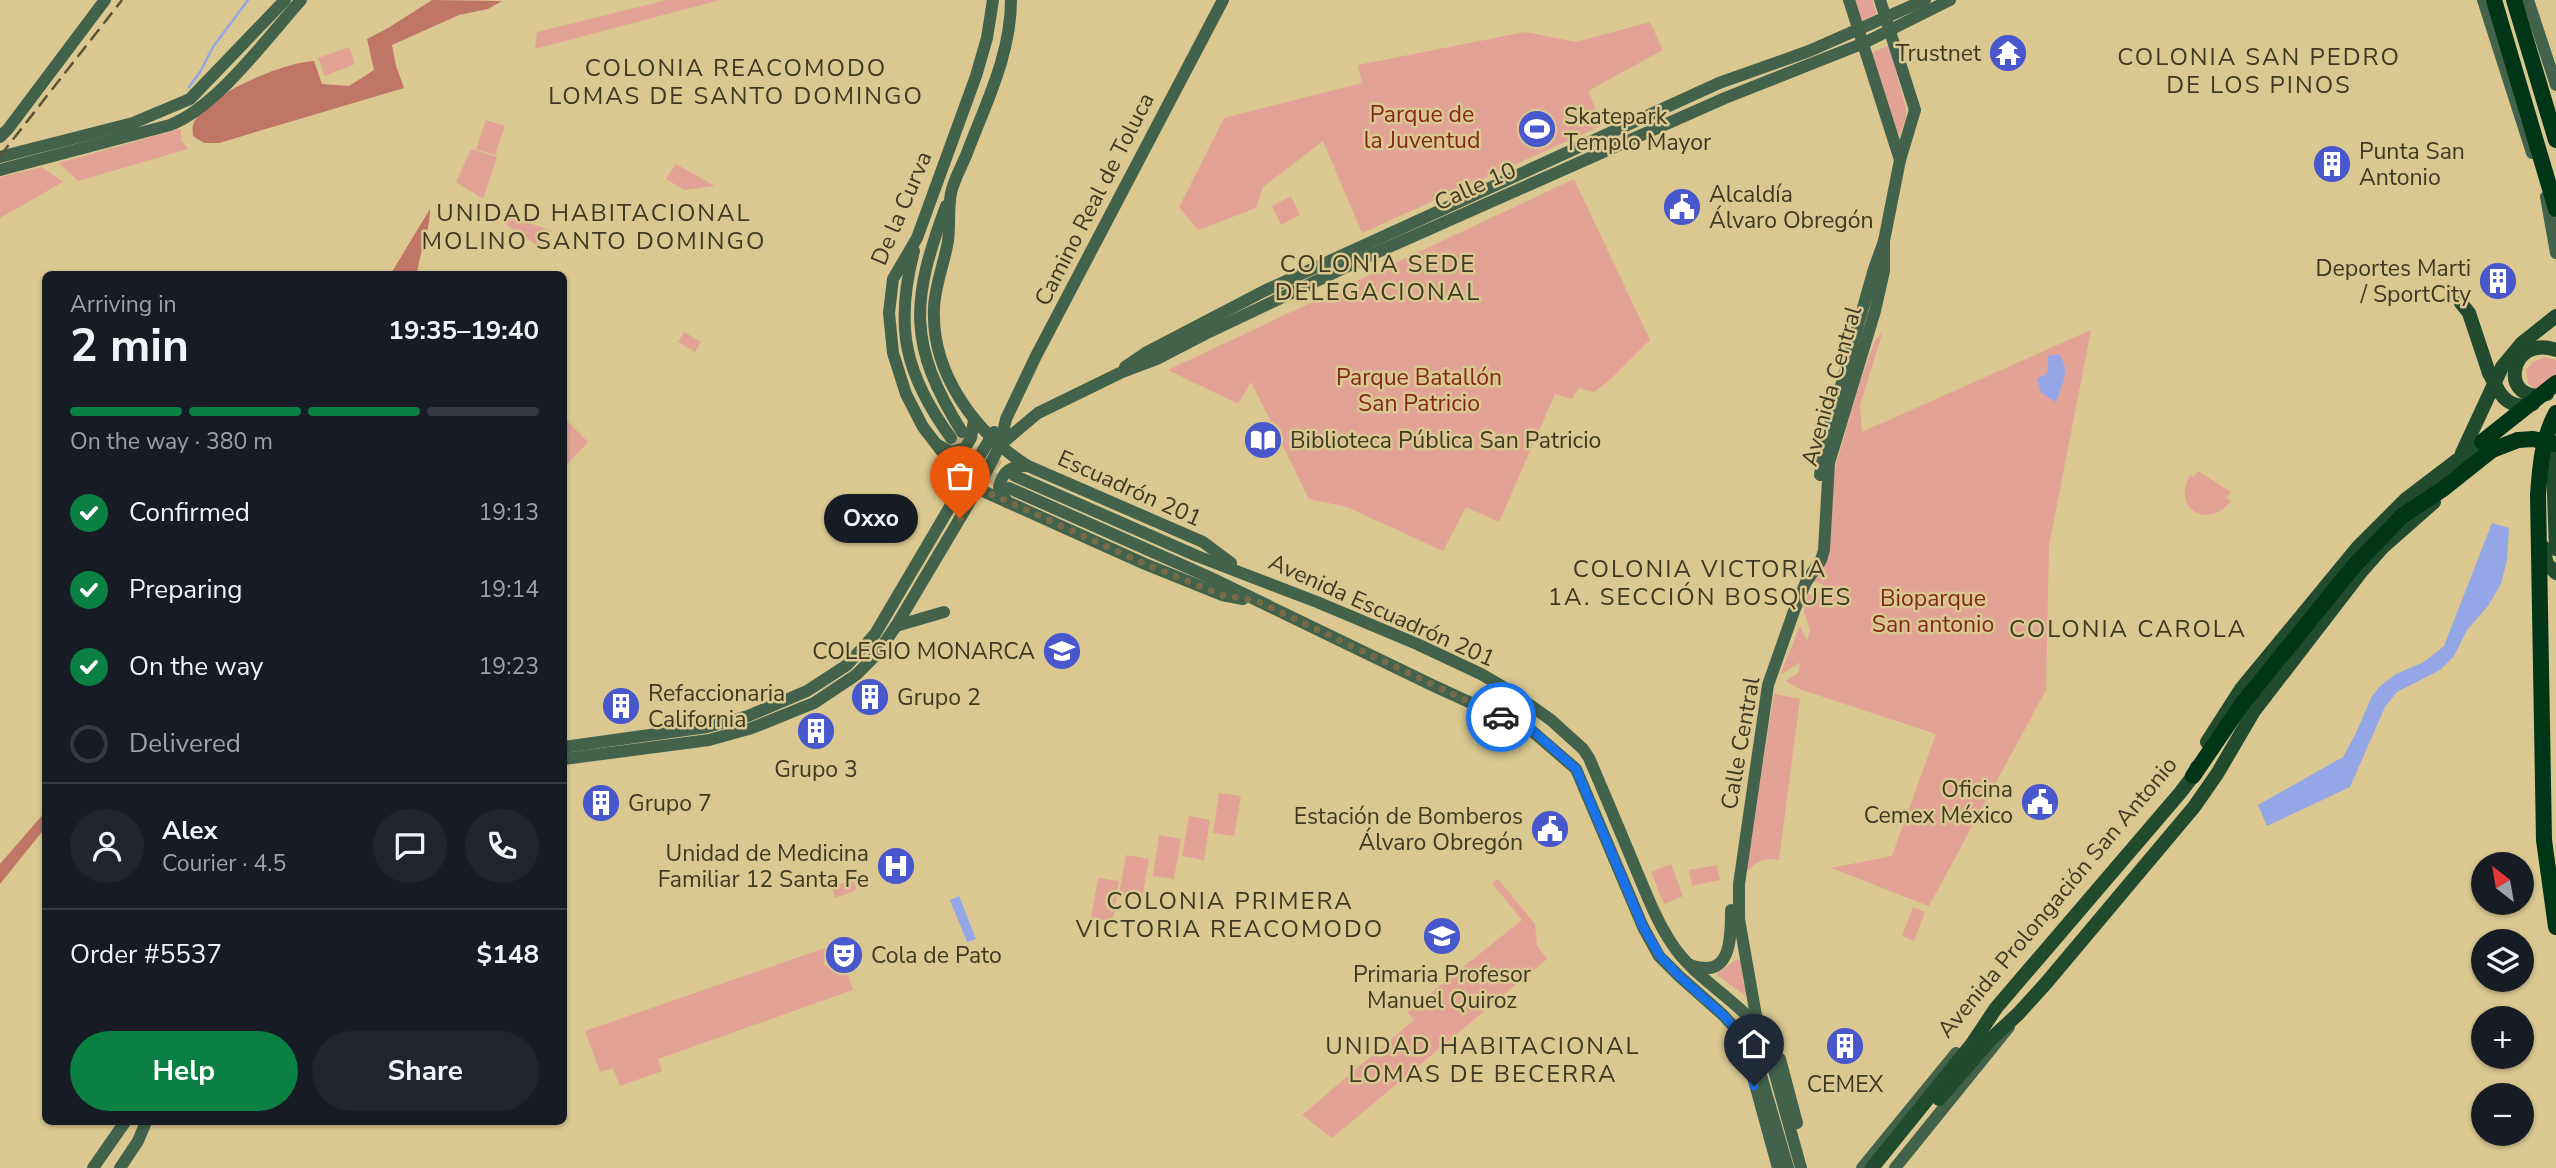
<!DOCTYPE html>
<meta charset="utf-8">
<style>
:root{--surface:#171b24;--page:#20242c;--text:#f1f3f6;--muted:#9ea1a6;--line:#363941;--accent:#0b8043}
body{margin:0;font-family:"Nunito Sans",sans-serif;background:var(--page);color:var(--text);height:100vh;display:flex;flex-direction:column;font-size:26px;white-space:nowrap}
*{box-sizing:border-box;margin:0}
p{font-size:23px;color:var(--muted)}
.icon{flex:none;width:38px;height:38px;fill:none;stroke:currentColor;stroke-width:2;stroke-linecap:round;stroke-linejoin:round}
.map{position:relative;flex:1;overflow:hidden}
.drawer{position:absolute;left:42px;top:271px;width:525px;height:854px;display:flex;flex-direction:column;background:var(--surface);border-radius:10px;box-shadow:0 2px 5px #0004}
.drawer>*{flex:none}
.needle{width:46px;rotate:329deg}
.fabs{position:absolute;left:2471px;top:852px;display:grid;gap:14px}
.fabs a{display:grid;place-items:center;width:63px;height:63px;border-radius:50%;background:var(--surface);box-shadow:0 2px 5px #0004;font-size:35px}
.pin{position:absolute;display:grid;place-items:center;width:60px;height:60px;color:#fff;margin:-72px -30px;border-radius:50% 50% 50% 0;rotate:-45deg;box-shadow:0 0 7px #0007}
.pin .icon{rotate:45deg}
.courier{position:absolute;display:grid;place-items:center;width:70px;height:70px;margin:-35px;border:5px solid #1a73e8;border-radius:50%;background:#fff;color:#222;box-shadow:0 2px 9px #0007}
.bubble{position:absolute;height:49px;border-radius:24px;background:var(--surface);box-shadow:0 2px 5px #0004;font-size:23px;font-weight:700;line-height:49px;text-align:center}
.head em{font-style:normal;font-weight:700}
.head div{display:flex;flex-direction:column-reverse}
.head{display:flex;align-items:center;justify-content:space-between;height:119px;padding:0 28px}
h1{font-size:46px;font-weight:700;line-height:52px}
.bar{display:grid;grid-template-columns:repeat(4,1fr);gap:10px 7px;align-content:center;height:84px;padding:0 28px}
.bar i{height:9px;border-radius:5px;background:var(--line)}
.bar .current{background:var(--accent)}
.bar p{grid-column:span 4}
.line{display:flex;align-items:center;gap:18px;padding:0 28px;border-top:2px solid var(--line)}
.line div{flex:1}
.round{display:grid;place-items:center;flex:none;width:74px;height:74px;border-radius:37px;background:var(--page)}
ol{padding:0 28px;list-style:none}
li{display:flex;align-items:center;gap:21px;height:77px}
li p{margin-inline-start:auto}
li .icon{padding:7px;border-radius:50%;background:var(--accent);color:#fff;stroke-width:4}
li:last-child{color:var(--muted)}
li i{width:38px;height:38px;border:4px solid var(--line);border-radius:50%}
.action{display:flex;gap:14px;margin-top:auto;padding:14px 28px}
.action a{flex:1;height:80px;border-radius:42px;background:var(--accent);color:#fff;font-size:28px;font-weight:700;line-height:80px;text-align:center}
.action a+a{background:var(--page);color:var(--text)}
.map>svg:first-child{display:block}
.green{fill:#e2a396}
.forest{fill:#c07666}
.water{fill:#95a6e7}
.lines{fill:none;stroke-linecap:round;stroke-linejoin:round}
.stream{stroke:#95a6e7;stroke-width:2.5}
.secondary-tunnel{stroke:#bbab7a;stroke-width:12;stroke-dasharray:12 6;stroke-linecap:butt}
.secondary{stroke:#43624b;stroke-width:12}
.primary{stroke:#224a2f;stroke-width:14}
.highway{stroke:#003517;stroke-width:16}
.rail{stroke:#5c5336;stroke-width:2.5;stroke-dasharray:14 7;stroke-linecap:butt}
.primary-bridge{stroke:#224a2f;stroke-width:14}
.highway-bridge{stroke:#003517;stroke-width:16}
.done{stroke:#766b48;stroke-width:7;stroke-dasharray:0 12.6}
.route{stroke:#1a73e8;stroke-width:9}
.labels{text-anchor:middle;stroke-width:5;stroke-linejoin:round;paint-order:stroke}
.poi-label{font-size:23px;fill:#403922;stroke:#dac890;text-anchor:start}
.park-label{font-size:23px;fill:#822818;stroke:#dac890}
.street-label{font-size:23px;fill:#403922;stroke:#dac890}
.neighbourhood-label{font-size:24px;letter-spacing:2px;fill:#403922;stroke:#dac890}
</style>
<div class="map">
<svg width="2556" height="1168" viewBox="0 0 2556 1168">
<rect width="100%" height="100%" fill="#dac890"/>
<!-- green -->
<g class="green">
<path d="M667 0H720L535 49 537 32Z"/>
<path d="M1850 0H1872L1877 14 1858 22Z"/>
<path d="M1650 22 1663 50 1588 91 1603 125 1362 233 1323 141 1263 187 1256 208 1198 230 1179 207 1224 118 1362 83 1358 65 1525 32 1576 42Z"/>
<path d="M1889 45 1906 109V119L1899 135 1869 54Z"/>
<path d="M349 47 355 64 325 76 318 58Z"/>
<path d="M486 120 505 126 495 155 476 149Z"/>
<path d="M179 129 181 130V140L188 149 78 181 59 163Z"/>
<path d="M471 149 497 157 483 199 456 182Z"/>
<path d="M676 164 715 186 684 190 666 179Z"/>
<path d="M42 167 63 182 0 218V177Z"/>
<path d="M1574 179 1650 340 1611 379 1594 392 1579 388 1572 399 1555 394 1499 522 1466 507 1443 551 1347 507 1309 499 1251 382 1238 404 1168 370Z"/>
<path d="M1291 196 1300 215 1281 225 1272 206Z"/>
<path d="M507 215 552 231 542 249 504 223Z"/>
<path d="M2091 330 2049 546 2046 690 1929 906 1831 868 1892 856 1936 734 1802 690 1785 681 1798 673 1801 662 1780 675 1800 626 1807 641 1810 630 1804 611 1808 594 1818 597 1822 584 1810 581 1819 570 1832 479 1860 382 1875 341 1883 331 1860 405 1862 432Z"/>
<path d="M684 332 701 342 695 352 678 342Z"/>
<path d="M2544 357 2556 360V377L2537 391 2528 383 2526 370 2533 362Z"/>
<path d="M564 418 588 442 564 468Z"/>
<path d="M2198 471 2231 492 2226 498 2231 501C2208 531 2171 508 2190 475L2194 477Z"/>
<path d="M1774 694 1800 699 1779 860C1764 857 1755 862 1746 873Z"/>
<path d="M1219 793 1241 796 1234 836 1213 833Z"/>
<path d="M1189 816 1210 820 1204 860 1182 856Z"/>
<path d="M1159 835 1181 839 1174 879 1153 876Z"/>
<path d="M1126 855 1149 859 1142 899 1119 895Z"/>
<path d="M1671 864 1683 896 1664 904 1651 872Z"/>
<path d="M1717 865 1720 880 1692 886 1689 870Z"/>
<path d="M1098 878 1119 881 1113 921 1091 918Z"/>
<path d="M1498 879 1535 924 1537 945 1547 959 1332 1138 1302 1115 1414 1020 1407 1012 1522 920 1492 883Z"/>
<path d="M853 880 857 890 835 898 832 887Z"/>
<path d="M1913 907 1925 912 1914 941 1902 936Z"/>
<path d="M825 948 828 952 823 965 847 971 853 990 658 1059 662 1071 620 1086 613 1068 600 1072 585 1031Z"/>
<path d="M1738 959 1740 960 1746 996 1717 975 1718 972Z"/>
</g>
<!-- forest -->
<g class="forest">
<path d="M432 0 502 1 488 9 459 15 392 45 396 66 404 88 219 143H204L193 136C193 133 192 129 193 125 203 95 285 62 314 61L322 84 349 86 374 70 367 39 388 28Z"/>
<path d="M430 209C430 234 419 251 417 275H390Z"/>
<path d="M45 812V828L0 884V864Z"/>
</g>
<!-- water -->
<g class="water">
<path d="M2059 354C2071 370 2062 385 2056 402L2041 393 2037 378 2045 375 2048 371V356Z"/>
<path d="M2492 523 2509 528 2507 560 2501 584 2488 606 2467 630 2454 656 2440 670 2397 692 2385 707 2350 787 2267 826 2258 805 2343 757 2356 733 2372 696 2380 686 2396 674 2424 662 2444 646Z"/>
<path d="M959 896 976 939 967 942 950 900Z"/>
</g>
<g class="lines">
<!-- stream -->
<path class="stream" d="M189 87 200 72 213 47 248 0"/>
<!-- secondary-tunnel -->
<g class="secondary-tunnel">
<path d="M964 434C978 452 994 465 1014 476"/>
<path d="M951 438 974 465 1008 488"/>
</g>
<!-- secondary -->
<g class="secondary">
<path d="M993 0 987 38 976 76 917 238 893 279 889 313 893 353 906 394 923 427 960 475 985 492 1145 564 1222 595 1243 599"/>
<path d="M1011 0C1011 54 986 103 967 153 962 166 954 179 951 193 948 208 950 225 948 241 944 264 935 285 934 308 931 373 975 433 1028 466L1203 542 1231 563"/>
<path d="M1849 0 1900 160"/>
<path d="M2483 0 2532 153"/>
<path d="M2528 0 2556 85"/>
<path d="M0 137 8 129 105 0"/>
<path d="M0 157 133 123 190 99 285 0"/>
<path d="M0 170 170 125C217 107 266 39 301 0"/>
<path d="M2546 197 2556 253"/>
<path d="M946 206C911 301 907 344 962 432"/>
<path d="M914 251C894 327 905 375 951 438"/>
<path d="M1125 367 1147 352 1264 291 1719 83 1809 51 1925 0"/>
<path d="M938 445 951 452 965 448 971 438 974 420"/>
<path d="M1000 445 1038 413 1120 373 1157 359 1209 332 1371 255 1725 98 1864 43 1950 0"/>
<path d="M1820 475 1825 442 1874 269 1884 241 1900 160 1915 110 1880 0"/>
<path d="M1015 476 1197 556 1317 602 1417 644 1481 674 1510 691 1551 720 1583 749 1589 758C1605 795 1620 831 1635 867 1646 893 1656 920 1672 944 1696 981 1741 1000 1765 1038L1801 1168"/>
<path d="M1009 488 1209 577 1432 685 1532 731 1576 769 1643 927 1659 956 1679 976 1723 1015 1743 1037 1756 1058 1788 1168"/>
<path d="M1007 502 999 487C1003 470 1011 466 1028 466"/>
<path d="M896 626 944 612"/>
<path d="M564 747 707 727 748 716 807 691 847 665 875 634 994 432"/>
<path d="M564 759 709 740 752 728 814 703 856 675 876 655 896 626 978 488 1000 445 1006 419 1036 356 1223 0"/>
<path d="M1690 965C1732 980 1731 937 1731 910"/>
<path d="M1758 1027 1739 919V884L1768 685 1794 611 1806 582 1821 560 1824 550 1829 463 1875 311 1884 271V241"/>
<path d="M1744 1044 1778 1168"/>
<path d="M1768 1047 1780 1059 1797 1123"/>
<path d="M93 1168 125 1122"/>
<path d="M120 1168 138 1141 146 1122"/>
<path d="M1862 1168 1956 1053"/>
<path d="M1895 1168 2009 1027"/>
</g>
<!-- primary -->
<g class="primary">
<path d="M2461 303 2469 313 2489 373"/>
<path d="M2497 388C2505 403 2517 409 2533 404"/>
<path d="M2547 394C2498 406 2508 333 2556 350"/>
<path d="M2556 448 2553 466 2556 549"/>
<path d="M2462 453 2502 367 2522 343 2556 316"/>
<path d="M2543 547 2547 564 2556 573"/>
<path d="M2207 742 2241 689 2358 547 2406 499 2490 435"/>
<path d="M1939 1099 1992 1038 2019 1013 2047 982 2194 807 2217 774 2254 711 2361 572 2383 547 2434 502"/>
<path d="M1872 1168 1972 1044 1996 1008 2180 793 2193 776 2197 767"/>
</g>
<!-- highway -->
<g class="highway">
<path d="M2494 0 2556 209"/>
<path d="M2514 0 2556 140"/>
<path d="M2518 440 2533 439 2556 444"/>
<path d="M2402 516 2443 489 2492 450"/>
<path d="M2193 776 2242 704"/>
</g>
<!-- rail -->
<path class="rail" d="M0 156 122 0"/>
<!-- primary-bridge -->
<path class="primary-bridge" d="M2489 373 2497 388"/>
<!-- highway-bridge -->
<g class="highway-bridge">
<path d="M2556 413C2542 439 2540 467 2538 495L2544 840 2556 927"/>
<path d="M2482 442 2556 383"/>
<path d="M2492 450 2518 440"/>
<path d="M2242 704 2354 566 2402 516"/>
</g>
</g>
<g class="lines">
<!-- done -->
<path class="done" d="M960 518 978 488 1145 564 1222 595 1257 601 1501 717"/>
<!-- route -->
<path class="route" d="M1501 717 1532 730 1576 769 1643 927 1660 956 1679 976 1723 1015 1743 1037 1754 1086"/>
</g>
<!-- icons -->
<defs>
<g id="temple-disc" transform="scale(2.0125)"><circle r="9.5" fill="#4858cc" stroke="#dac890"/><path d="M0-6L5-2H3V0L6.5 2.5H4V6H1.5V3h-3V6H-4V2.5H-6.5L-3 0V-2H-5Z" fill="#fff"/></g>
<g id="stadium-disc" transform="scale(2.0125)"><circle r="9.5" fill="#4858cc" stroke="#dac890"/><path d="M0-5a6.5 5 0 1 0 0 10a6.5 5 0 1 0 0-10ZM-3.5-1.8h7v3.6h-7Z" fill="#fff"/></g>
<g id="building-disc" transform="scale(2.0125)"><circle r="9.5" fill="#4858cc" stroke="#dac890"/><path d="M-4-6H4V6H1V3H-1V6H-4ZM-2.5-4.3h1.7v1.8h-1.7ZM.8-4.3h1.7v1.8H.8ZM-2.5-1h1.7V.8h-1.7ZM.8-1h1.7V.8H.8Z" fill="#fff"/></g>
<g id="civic-disc" transform="scale(2.0125)"><circle r="9.5" fill="#4858cc" stroke="#dac890"/><path d="M-.6-6.5H3V-4.5H.6V-3L4-1V1h2V6H-6V1h2V-1L-.6-3ZM-1.2 2.5V6h2.4V2.5Z" fill="#fff"/></g>
<g id="library-disc" transform="scale(2.0125)"><circle r="9.5" fill="#4858cc" stroke="#dac890"/><path d="M-6-4Q-3-5.5-.7-3.5V5Q-3 3-6 4ZM6-4Q3-5.5 .7-3.5V5Q3 3 6 4Z" fill="#fff"/></g>
<g id="school-disc" transform="scale(2.0125)"><circle r="9.5" fill="#4858cc" stroke="#dac890"/><path d="M0-5L7-2L0 1L-7-2ZM-4 1L0 2.5L4 1V4Q0 6-4 4Z" fill="#fff"/></g>
<g id="hospital-disc" transform="scale(2.0125)"><circle r="9.5" fill="#4858cc" stroke="#dac890"/><path d="M-5-5h3v3.5h4V-5h3V5h-3V1.5h-4V5h-3Z" fill="#fff"/></g>
<g id="theatre-disc" transform="scale(2.0125)"><circle r="9.5" fill="#4858cc" stroke="#dac890"/><path d="M-5-5.5Q0-4 5-5.5V0Q5 5 0 6Q-5 5-5 0ZM-3.3-2.5H-1v1.5H-3.3ZM1-2.5H3.3v1.5H1ZM-2.8 1Q0 5.5 2.8 1Z" fill="#fff"/></g>
</defs>
<g fill-rule="evenodd">
<use href="#temple-disc" x="2008" y="53"/>
<use href="#stadium-disc" x="1537" y="129"/>
<use href="#building-disc" x="2332" y="164"/>
<use href="#civic-disc" x="1682" y="207"/>
<use href="#building-disc" x="2498" y="281"/>
<use href="#library-disc" x="1263" y="440"/>
<use href="#school-disc" x="1062" y="651"/>
<use href="#building-disc" x="870" y="697"/>
<use href="#building-disc" x="621" y="706"/>
<use href="#building-disc" x="816" y="731"/>
<use href="#civic-disc" x="2040" y="802"/>
<use href="#building-disc" x="601" y="803"/>
<use href="#civic-disc" x="1550" y="829"/>
<use href="#hospital-disc" x="896" y="866"/>
<use href="#school-disc" x="1442" y="936"/>
<use href="#theatre-disc" x="844" y="955"/>
<use href="#building-disc" x="1845" y="1046"/>
</g>
<g class="labels">
<!-- poi labels -->
<g class="poi-label">
<text x="1981" y="61" text-anchor="end">Trustnet</text>
<text x="1564" y="124">Skatepark<tspan x="1564" dy="26">Templo Mayor</tspan></text>
<text x="2359" y="159">Punta San<tspan x="2359" dy="26">Antonio</tspan></text>
<text x="1709" y="202">Alcaldía<tspan x="1709" dy="26">Álvaro Obregón</tspan></text>
<text x="2471" y="276" text-anchor="end">Deportes Marti<tspan x="2471" dy="26">/ SportCity</tspan></text>
<text x="1290" y="448">Biblioteca Pública San Patricio</text>
<text x="1035" y="659" text-anchor="end">COLEGIO MONARCA</text>
<text x="648" y="701">Refaccionaria<tspan x="648" dy="26">California</tspan></text>
<text x="897" y="705">Grupo 2</text>
<text x="816" y="777" text-anchor="middle">Grupo 3</text>
<text x="2013" y="797" text-anchor="end">Oficina<tspan x="2013" dy="26">Cemex México</tspan></text>
<text x="628" y="811">Grupo 7</text>
<text x="1523" y="824" text-anchor="end">Estación de Bomberos<tspan x="1523" dy="26">Álvaro Obregón</tspan></text>
<text x="869" y="861" text-anchor="end">Unidad de Medicina<tspan x="869" dy="26">Familiar 12 Santa Fe</tspan></text>
<text x="871" y="963">Cola de Pato</text>
<text x="1442" y="982" text-anchor="middle">Primaria Profesor<tspan x="1442" dy="26">Manuel Quiroz</tspan></text>
<text x="1845" y="1092" text-anchor="middle">CEMEX</text>
</g>
<!-- park labels -->
<g class="park-label">
<text x="1422" y="122">Parque de<tspan x="1422" dy="26">la Juventud</tspan></text>
<text x="1419" y="385">Parque Batallón<tspan x="1419" dy="26">San Patricio</tspan></text>
<text x="1933" y="606">Bioparque<tspan x="1933" dy="26">San antonio</tspan></text>
</g>
<!-- street labels -->
<g class="street-label">
<text transform="translate(1475 186) rotate(-24)" y="8">Calle 10</text>
<text transform="translate(1094 199) rotate(-63)" y="8">Camino Real de Toluca</text>
<text transform="translate(901 208) rotate(-67)" y="8">De la Curva</text>
<text transform="translate(1831 386) rotate(-74)" y="8">Avenida Central</text>
<text transform="translate(1130 488) rotate(24)" y="8">Escuadrón 201</text>
<text transform="translate(1382 610) rotate(24)" y="8">Avenida Escuadrón 201</text>
<text transform="translate(1740 743) rotate(-80)" y="8">Calle Central</text>
<text transform="translate(2057 897) rotate(-50)" y="8">Avenida Prolongación San Antonio</text>
</g>
<!-- neighbourhood labels -->
<g class="neighbourhood-label">
<text x="2259" y="65">COLONIA SAN PEDRO<tspan x="2259" dy="28">DE LOS PINOS</tspan></text>
<text x="736" y="76">COLONIA REACOMODO<tspan x="736" dy="28">LOMAS DE SANTO DOMINGO</tspan></text>
<text x="594" y="221">UNIDAD HABITACIONAL<tspan x="594" dy="28">MOLINO SANTO DOMINGO</tspan></text>
<text x="1378" y="272">COLONIA SEDE<tspan x="1378" dy="28">DELEGACIONAL</tspan></text>
<text x="1700" y="577">COLONIA VICTORIA<tspan x="1700" dy="28">1A. SECCIÓN BOSQUES</tspan></text>
<text x="2128" y="637">COLONIA CAROLA</text>
<text x="1230" y="909">COLONIA PRIMERA<tspan x="1230" dy="28">VICTORIA REACOMODO</tspan></text>
<text x="1483" y="1054">UNIDAD HABITACIONAL<tspan x="1483" dy="28">LOMAS DE BECERRA</tspan></text>
</g>
</g>
</svg>
<div class="fabs">
<a><svg class="needle" viewBox="-14 -14 28 28"><path d="M0-13l5 13h-10z" fill="#e53935"/><path d="M0 13l5-13h-10z" fill="#9ea1a6"/></svg></a>
<a><svg class="icon" aria-label="layers" viewBox="0 0 24 24"><path d="M12 4l9 5-9 5-9-5zM3 14l9 5 9-5"/></svg></a>
<a>+</a>
<a>−</a>
</div>
<div class="pin" style="left:960px;top:518px;background:#ea580c"><svg class="icon" aria-label="bag" viewBox="0 0 24 24"><path d="M5 8h14l-1 12H6zM9 8a3 3 0 0 1 6 0"/></svg></div>
<div class="pin" style="left:1754px;top:1086px;background:#1f2937"><svg class="icon" aria-label="home" viewBox="0 0 24 24"><path d="M3 11l9-7 9 7M6 9v11h12V9"/></svg></div>
<div class="courier" style="left:1501px;top:717px"><svg class="icon" aria-label="car" viewBox="0 0 24 24"><path d="M5 17H2v-5l4-1 3-4h7l3 4 3 1v5h-3M9 17h6M6 11h13"/><circle cx="7" cy="17" r="2"/><circle cx="17" cy="17" r="2"/></svg></div>
<div class="bubble" style="left:824px;top:494px;width:94px">Oxxo</div>
<section class="drawer">
<div class="head"><div><h1>2 min</h1><p>Arriving in</p></div><em>19:35–19:40</em></div>
<div class="bar"><i class="current"></i><i class="current"></i><i class="current"></i><i></i><p>On the way · 380 m</p></div>
<ol>
<li><svg class="icon" aria-label="check" viewBox="0 0 24 24"><path d="M5 12l5 5 9-10"/></svg>Confirmed<p>19:13</p></li>
<li><svg class="icon" aria-label="check" viewBox="0 0 24 24"><path d="M5 12l5 5 9-10"/></svg>Preparing<p>19:14</p></li>
<li><svg class="icon" aria-label="check" viewBox="0 0 24 24"><path d="M5 12l5 5 9-10"/></svg>On the way<p>19:23</p></li>
<li><i></i>Delivered</li>
</ol>
<div class="line" style="height:126px"><a class="round"><svg class="icon" aria-label="person" viewBox="0 0 24 24"><circle cx="12" cy="8" r="4"/><path d="M4 21q1-7 8-7t8 7"/></svg></a><div><b>Alex</b><p>Courier · 4.5</p></div><a class="round"><svg class="icon" aria-label="chat" viewBox="0 0 24 24"><path d="M4 5h16v11H9l-5 4z"/></svg></a><a class="round"><svg class="icon" aria-label="phone" viewBox="0 0 24 24"><path d="M5 4h4l2 5-3 2q2 4 5 5l2-3 5 2v4C11 20 4 13 5 4z"/></svg></a></div>
<div class="line" style="height:91px"><div>Order #5537</div><b>$148</b></div>
<div class="action"><a>Help</a><a>Share</a></div>
</section>
</div>
